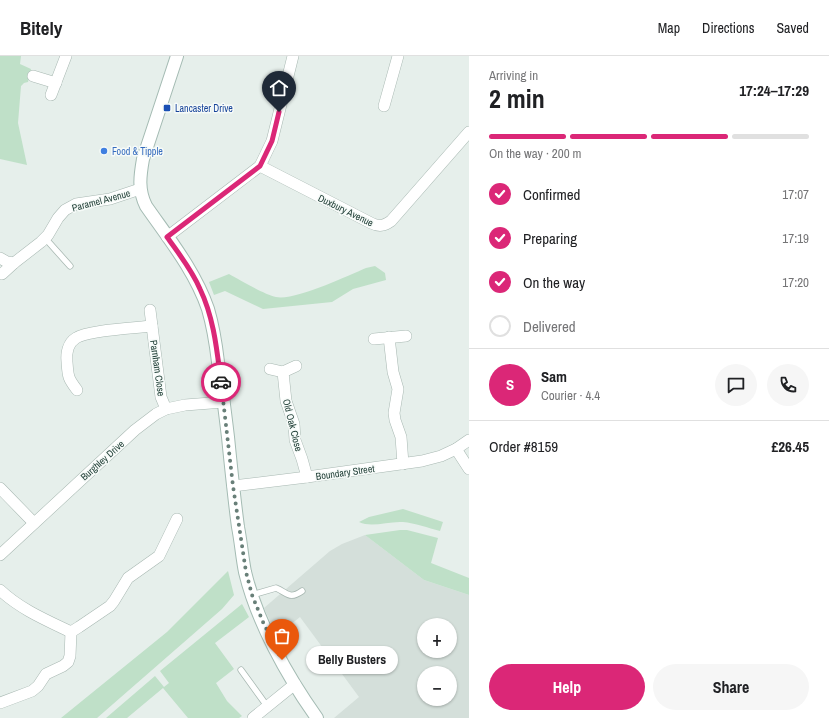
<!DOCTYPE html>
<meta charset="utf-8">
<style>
:root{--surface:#fff;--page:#f6f6f6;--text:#202124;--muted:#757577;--line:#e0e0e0;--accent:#db2777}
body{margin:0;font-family:"Archivo Narrow",sans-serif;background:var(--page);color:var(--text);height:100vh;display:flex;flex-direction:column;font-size:15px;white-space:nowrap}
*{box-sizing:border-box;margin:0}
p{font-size:13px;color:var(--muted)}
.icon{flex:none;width:22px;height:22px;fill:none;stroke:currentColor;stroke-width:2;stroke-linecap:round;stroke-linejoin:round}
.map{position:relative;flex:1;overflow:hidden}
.side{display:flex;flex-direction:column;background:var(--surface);width:360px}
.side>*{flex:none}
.buttons{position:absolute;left:417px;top:562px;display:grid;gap:8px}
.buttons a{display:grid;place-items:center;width:40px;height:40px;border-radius:50%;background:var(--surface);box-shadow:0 1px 3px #0004;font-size:20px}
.pin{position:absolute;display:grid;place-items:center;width:34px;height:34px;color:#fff;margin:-41px -17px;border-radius:50% 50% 50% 0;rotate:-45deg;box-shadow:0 0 4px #0007}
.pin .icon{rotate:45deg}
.courier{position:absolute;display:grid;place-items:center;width:40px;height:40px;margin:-20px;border:3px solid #db2777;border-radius:50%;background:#fff;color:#222;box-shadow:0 1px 5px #0007}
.bubble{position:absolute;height:28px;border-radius:14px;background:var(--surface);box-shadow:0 1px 3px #0004;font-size:13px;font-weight:700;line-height:28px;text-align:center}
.headline em{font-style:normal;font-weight:700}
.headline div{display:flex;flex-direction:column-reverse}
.headline{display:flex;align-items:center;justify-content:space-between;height:68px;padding:0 20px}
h1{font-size:26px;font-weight:700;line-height:30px}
.bar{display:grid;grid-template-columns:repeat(4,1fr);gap:6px 4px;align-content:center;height:48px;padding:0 20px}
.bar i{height:5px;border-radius:3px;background:var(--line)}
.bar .selected{background:var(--accent)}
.bar p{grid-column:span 4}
.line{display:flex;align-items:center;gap:10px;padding:0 20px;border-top:1px solid var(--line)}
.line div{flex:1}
.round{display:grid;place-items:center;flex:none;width:42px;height:42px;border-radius:21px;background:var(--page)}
ol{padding:0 20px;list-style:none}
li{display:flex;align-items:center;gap:12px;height:44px}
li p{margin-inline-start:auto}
li .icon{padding:4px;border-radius:50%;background:var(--accent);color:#fff;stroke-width:4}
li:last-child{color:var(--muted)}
li i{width:22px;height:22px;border:2px solid var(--line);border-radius:50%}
.button{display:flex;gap:8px;margin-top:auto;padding:8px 20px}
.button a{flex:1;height:46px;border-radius:24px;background:var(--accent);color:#fff;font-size:16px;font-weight:700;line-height:46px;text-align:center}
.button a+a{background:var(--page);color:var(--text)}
header{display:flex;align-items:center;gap:24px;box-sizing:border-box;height:56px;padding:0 20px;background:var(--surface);border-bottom:1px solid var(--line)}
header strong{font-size:19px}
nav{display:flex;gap:22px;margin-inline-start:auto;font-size:14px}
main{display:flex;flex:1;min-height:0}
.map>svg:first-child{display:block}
.built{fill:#d4dfda;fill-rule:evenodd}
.green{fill:#bfe0c8}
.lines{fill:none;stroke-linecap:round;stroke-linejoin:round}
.lane-casing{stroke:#a8b8b2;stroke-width:7}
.street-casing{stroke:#a8b8b2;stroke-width:12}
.secondary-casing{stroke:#a4bbb3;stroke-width:14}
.lane{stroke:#fff;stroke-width:5.5}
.street{stroke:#fff;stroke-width:11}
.secondary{stroke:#fff;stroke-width:12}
.done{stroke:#687f78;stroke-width:4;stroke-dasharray:0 7.2}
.route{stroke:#db2777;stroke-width:5}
.transit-dot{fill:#1a4fb4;stroke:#f7fbf9;stroke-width:1.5}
.shop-dot{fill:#3f7fe0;stroke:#f7fbf9;stroke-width:1.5}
.labels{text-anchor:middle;stroke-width:3;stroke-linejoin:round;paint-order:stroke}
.transit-label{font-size:10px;fill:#164399;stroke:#f7fbf9;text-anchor:start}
.shop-label{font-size:10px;fill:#366cbe;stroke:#f7fbf9;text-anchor:start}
.street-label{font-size:10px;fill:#24423a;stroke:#f7fbf9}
</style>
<header>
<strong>Bitely</strong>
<nav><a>Map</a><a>Directions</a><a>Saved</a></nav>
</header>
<main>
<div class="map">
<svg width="469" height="662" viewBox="0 0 469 662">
<rect width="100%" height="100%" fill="#e6efeb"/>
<!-- built -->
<path class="built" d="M365 479 424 524 469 539V662H334L359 641 300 561 285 573 281 568 274 574 264 552 330 495 342 488ZM424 569H450V595H424ZM424 617H450V643H424Z"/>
<!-- green -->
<g class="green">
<path d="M0 0H21L20 8 31 13 28 26 24 27 21 30 18 67 27 109 0 103Z"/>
<path d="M375 210 385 217 386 224 353 233 332 246 263 253 225 235 214 239 209 226 229 218C240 224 265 239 276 241 295 245 347 220 366 212Z"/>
<path d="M403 453 443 466 440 475C428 472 415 467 403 466 388 465 372 472 359 466L369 461Z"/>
<path d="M400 474H407L438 482 431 507 469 522V539L424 524 365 479Z"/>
<path d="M228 515 234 539 222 553 97 662H61L167 576Z"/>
<path d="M242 548 249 561 215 587 234 613 216 627 227 645 242 660 239 662H188L163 632 127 662H106L155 620 164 631 169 627 160 615Z"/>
</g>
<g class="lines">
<!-- lane casing -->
<g class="lane-casing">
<g id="lane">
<path d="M45 182 70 210"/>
<path d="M252 539 276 532C288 537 289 544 302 535"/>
<path d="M241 614 267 650"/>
</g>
</g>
<!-- street casing -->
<g class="street-casing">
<g id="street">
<path d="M33 20 56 27"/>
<path d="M51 39 66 0"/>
<path d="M384 50 398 0"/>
<path d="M260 110 371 167C379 171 384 170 391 165L469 76"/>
<path d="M167 181 260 110 272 85 293 0"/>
<path d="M0 202 7 206 14 207"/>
<path d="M2 218 14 207 41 186 48 179 58 162 65 154 76 148 110 143 140 133"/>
<path d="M150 254 161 341 166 353"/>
<path d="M389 281 393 316 398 333 394 357 395 364 401 381 403 408"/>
<path d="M374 283 406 280"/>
<path d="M270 313 283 316 296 310"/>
<path d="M283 316 286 345 294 368 295 384 302 403 307 421"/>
<path d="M77 334C68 322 68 321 67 306 66 297 68 287 76 282 87 274 136 272 152 270"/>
<path d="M456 393 469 413"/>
<path d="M233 430 307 421 422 405 441 400 456 393 469 384"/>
<path d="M0 432 34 467"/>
<path d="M0 499 135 374 156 358 166 353 185 349 224 346"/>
<path d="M0 534C20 553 46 564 71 576"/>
<path d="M71 576 79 571 110 550 114 545 128 522 159 500 177 463"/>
<path d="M0 647 32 635 38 630 46 618 63 610 68 606 70 600 71 576"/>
<path d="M253 662 295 628"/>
</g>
</g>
<!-- secondary casing -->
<g class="secondary-casing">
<path id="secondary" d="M177 0 143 103C140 120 138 134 146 150 169 183 195 215 208 253 213 270 216 289 218 306 222 331 225 356 228 381 231 411 234 441 238 471 241 486 242 501 245 516 257 566 287 620 317 662"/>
</g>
<!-- lane -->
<use href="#lane" class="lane"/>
<!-- street -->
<use href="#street" class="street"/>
<!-- secondary -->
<use href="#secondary" class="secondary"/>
</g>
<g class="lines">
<!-- done -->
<path class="done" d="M221 326 233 430 246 516 252 539 263 566 282 604"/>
<!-- route -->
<path class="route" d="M221 326C217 295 214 262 200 233 192 214 179 198 167 181L260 110 272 85 279 56"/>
</g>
<!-- markers -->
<rect class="transit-dot" x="163" y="48" width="8" height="8" rx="2"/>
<circle class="shop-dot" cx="104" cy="95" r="4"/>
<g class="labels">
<!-- transit labels -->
<g class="transit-label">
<text x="175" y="56">Lancaster Drive</text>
</g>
<!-- shop labels -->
<g class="shop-label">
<text x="112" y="99">Food &amp; Tipple</text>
</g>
<!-- street labels -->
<g class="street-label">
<text transform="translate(101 144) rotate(-15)" y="4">Paramel Avenue</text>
<text transform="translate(346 154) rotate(26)" y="4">Duxbury Avenue</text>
<text transform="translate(158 312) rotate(82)" y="4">Parnham Close</text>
<text transform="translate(293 369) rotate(76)" y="4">Old Oak Close</text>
<text transform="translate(102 404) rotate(-42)" y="4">Burghley Drive</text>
<text transform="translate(345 416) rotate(-8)" y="4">Boundary Street</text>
</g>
</g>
</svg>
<div class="buttons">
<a>+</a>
<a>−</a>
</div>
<div class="pin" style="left:282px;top:604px;background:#ea580c"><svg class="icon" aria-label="bag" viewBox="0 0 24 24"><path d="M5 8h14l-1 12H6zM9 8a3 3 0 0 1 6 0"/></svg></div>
<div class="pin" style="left:279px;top:56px;background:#1f2937"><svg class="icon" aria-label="home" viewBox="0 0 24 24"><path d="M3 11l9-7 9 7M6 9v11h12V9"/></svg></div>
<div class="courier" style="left:221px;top:326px"><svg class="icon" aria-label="car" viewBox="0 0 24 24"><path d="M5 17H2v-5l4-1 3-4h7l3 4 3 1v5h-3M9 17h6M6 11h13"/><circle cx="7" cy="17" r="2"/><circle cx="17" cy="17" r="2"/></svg></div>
<div class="bubble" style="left:306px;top:590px;width:92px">Belly Busters</div>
</div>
<section class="side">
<div class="headline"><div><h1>2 min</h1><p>Arriving in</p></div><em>17:24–17:29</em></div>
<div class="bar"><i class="selected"></i><i class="selected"></i><i class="selected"></i><i></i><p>On the way · 200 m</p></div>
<ol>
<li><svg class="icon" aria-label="check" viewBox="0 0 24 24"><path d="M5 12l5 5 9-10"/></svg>Confirmed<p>17:07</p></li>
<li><svg class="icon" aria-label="check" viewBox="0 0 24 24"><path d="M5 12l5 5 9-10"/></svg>Preparing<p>17:19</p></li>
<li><svg class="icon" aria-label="check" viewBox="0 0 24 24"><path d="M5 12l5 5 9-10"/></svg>On the way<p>17:20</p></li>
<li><i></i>Delivered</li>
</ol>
<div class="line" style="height:72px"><b class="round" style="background:var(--accent);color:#fff">S</b><div><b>Sam</b><p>Courier · 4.4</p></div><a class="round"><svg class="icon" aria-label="chat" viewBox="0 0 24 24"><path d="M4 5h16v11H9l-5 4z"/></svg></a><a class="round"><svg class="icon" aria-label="phone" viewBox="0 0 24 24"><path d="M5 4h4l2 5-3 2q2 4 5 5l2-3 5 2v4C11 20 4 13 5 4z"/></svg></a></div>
<div class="line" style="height:52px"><div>Order #8159</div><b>£26.45</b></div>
<div class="button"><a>Help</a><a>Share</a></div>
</section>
</main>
